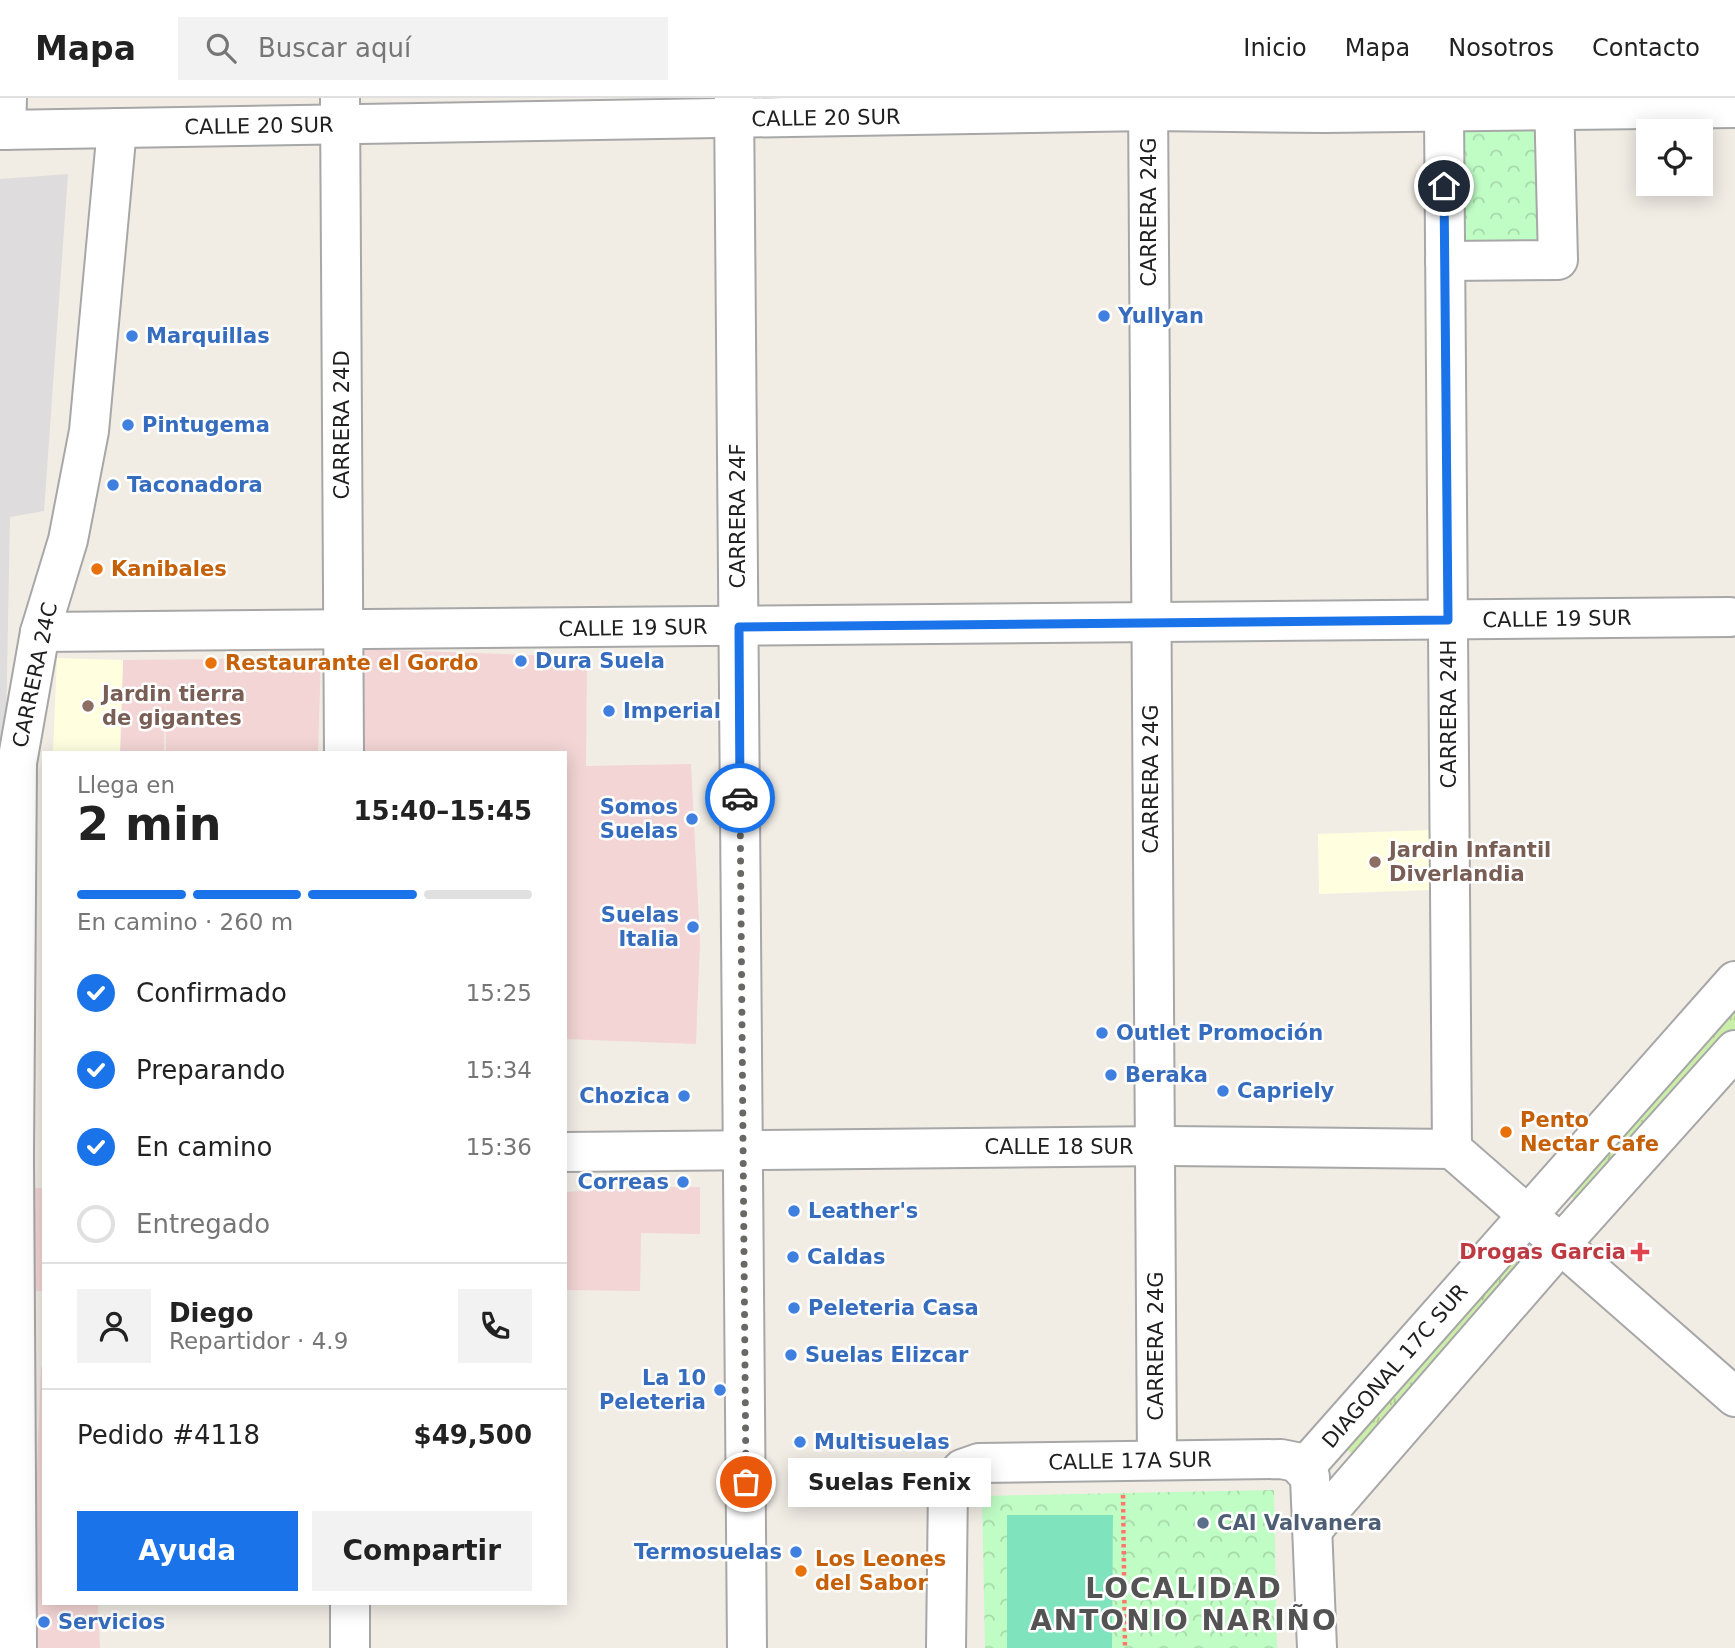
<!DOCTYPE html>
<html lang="es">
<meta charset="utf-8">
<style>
:root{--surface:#fff;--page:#f2f2f2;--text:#222;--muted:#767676;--line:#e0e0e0;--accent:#1a73e8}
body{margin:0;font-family:"DejaVu Sans",sans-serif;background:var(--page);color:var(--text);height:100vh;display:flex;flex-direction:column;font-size:26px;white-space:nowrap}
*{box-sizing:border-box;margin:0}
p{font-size:23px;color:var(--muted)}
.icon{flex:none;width:38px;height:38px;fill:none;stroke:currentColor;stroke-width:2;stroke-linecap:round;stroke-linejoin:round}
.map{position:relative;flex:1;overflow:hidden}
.drawer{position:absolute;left:42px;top:653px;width:525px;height:854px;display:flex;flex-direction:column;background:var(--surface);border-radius:0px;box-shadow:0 4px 18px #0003}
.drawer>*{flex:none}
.fabs{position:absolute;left:1636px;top:21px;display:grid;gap:14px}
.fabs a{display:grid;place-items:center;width:77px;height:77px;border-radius:0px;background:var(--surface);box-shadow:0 4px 18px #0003;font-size:35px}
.pin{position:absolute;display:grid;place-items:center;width:60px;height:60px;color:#fff;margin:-30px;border:4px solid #fff;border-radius:50%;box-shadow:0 2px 7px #0007}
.courier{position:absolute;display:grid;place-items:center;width:70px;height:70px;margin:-35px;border:5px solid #1a73e8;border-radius:50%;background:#fff;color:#222;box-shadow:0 2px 9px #0007}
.bubble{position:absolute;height:49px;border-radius:0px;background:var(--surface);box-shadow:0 4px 18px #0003;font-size:23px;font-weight:700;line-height:49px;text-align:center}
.headline em{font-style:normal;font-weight:700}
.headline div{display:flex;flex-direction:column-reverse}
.headline{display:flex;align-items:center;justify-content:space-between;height:119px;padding:0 35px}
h1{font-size:46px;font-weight:700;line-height:52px}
.bar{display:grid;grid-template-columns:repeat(4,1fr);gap:10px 7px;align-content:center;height:84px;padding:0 35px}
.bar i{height:9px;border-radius:5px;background:var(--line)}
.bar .active{background:var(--accent)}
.bar p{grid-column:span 4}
.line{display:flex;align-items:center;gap:18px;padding:0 35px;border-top:2px solid var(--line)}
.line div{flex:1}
.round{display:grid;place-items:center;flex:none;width:74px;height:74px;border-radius:0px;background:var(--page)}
ol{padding:0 35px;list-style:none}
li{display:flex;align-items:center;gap:21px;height:77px}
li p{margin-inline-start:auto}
li .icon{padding:7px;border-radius:50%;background:var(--accent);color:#fff;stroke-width:4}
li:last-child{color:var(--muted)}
li i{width:38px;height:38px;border:4px solid var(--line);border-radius:50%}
.action{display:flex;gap:14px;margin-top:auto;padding:14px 35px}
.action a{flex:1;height:80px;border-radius:0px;background:var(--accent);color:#fff;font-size:28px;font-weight:700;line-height:80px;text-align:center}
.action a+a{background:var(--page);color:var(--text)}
header{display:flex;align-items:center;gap:42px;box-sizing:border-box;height:98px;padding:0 35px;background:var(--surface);border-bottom:2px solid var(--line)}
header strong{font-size:33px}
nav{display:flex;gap:38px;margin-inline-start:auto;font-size:24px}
.search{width:490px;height:63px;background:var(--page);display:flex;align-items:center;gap:18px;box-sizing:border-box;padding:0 24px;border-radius:0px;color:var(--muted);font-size:26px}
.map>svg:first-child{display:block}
.residential{fill:#dedcdc}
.commercial{fill:#f2d5d4}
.education{fill:#ffffe0}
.grass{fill:url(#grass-tufts)}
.park{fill:url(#park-crowns)}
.pitch{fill:#7fe4bd}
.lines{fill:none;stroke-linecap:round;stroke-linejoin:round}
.minor-casing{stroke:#a7a7a7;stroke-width:42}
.path{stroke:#ff7768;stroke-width:4.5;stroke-dasharray:3.5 3.5;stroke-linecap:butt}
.minor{stroke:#fff;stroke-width:38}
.done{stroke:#696865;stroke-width:7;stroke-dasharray:0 12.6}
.route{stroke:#1a73e8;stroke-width:9}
.shop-dot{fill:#3f7fe0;stroke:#fff;stroke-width:2.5}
.food-dot{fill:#e8710a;stroke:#fff;stroke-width:2.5}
.education-dot{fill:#8d6e63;stroke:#fff;stroke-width:2.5}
.health-dot{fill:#e0444e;stroke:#fff;stroke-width:2.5}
.service-dot{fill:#5c6f8a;stroke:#fff;stroke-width:2.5}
.labels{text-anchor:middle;stroke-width:5;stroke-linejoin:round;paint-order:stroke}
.street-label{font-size:21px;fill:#202020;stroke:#fff}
.shop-label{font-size:21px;font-weight:bold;fill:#366cbe;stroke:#fff;text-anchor:start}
.food-label{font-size:21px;font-weight:bold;fill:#c56008;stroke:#fff;text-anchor:start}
.education-label{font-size:21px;font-weight:bold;fill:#785e54;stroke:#fff;text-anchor:start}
.health-label{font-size:21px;font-weight:bold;fill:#be3a42;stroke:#fff;text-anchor:end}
.service-label{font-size:21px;font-weight:bold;fill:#4e5e75;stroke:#fff;text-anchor:start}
.district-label{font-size:28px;font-weight:bold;letter-spacing:2px;fill:#535353;stroke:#fff}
</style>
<header>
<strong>Mapa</strong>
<div class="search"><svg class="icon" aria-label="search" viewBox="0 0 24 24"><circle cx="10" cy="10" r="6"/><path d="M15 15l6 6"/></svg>Buscar aquí</div>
<nav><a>Inicio</a><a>Mapa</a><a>Nosotros</a><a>Contacto</a></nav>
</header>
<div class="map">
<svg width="1735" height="1550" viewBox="0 0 1735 1550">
<defs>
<pattern id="grass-tufts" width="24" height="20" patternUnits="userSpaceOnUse" patternTransform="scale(1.75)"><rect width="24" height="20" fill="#cbeea8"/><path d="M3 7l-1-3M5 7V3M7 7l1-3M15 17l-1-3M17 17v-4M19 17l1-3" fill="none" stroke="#aecc90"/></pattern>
<pattern id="park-crowns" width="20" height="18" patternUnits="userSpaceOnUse" patternTransform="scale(1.75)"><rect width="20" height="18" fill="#c0fdc5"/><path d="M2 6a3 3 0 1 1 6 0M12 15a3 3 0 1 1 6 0" fill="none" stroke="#a5d9a9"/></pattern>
</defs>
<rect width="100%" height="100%" fill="#f1ede5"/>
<!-- residential -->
<path class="residential" d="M68 76 44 413 10 419 0 946V81Z"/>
<!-- commercial -->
<g class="commercial">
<path d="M362 551 587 559 586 668 691 666 700 844 696 946 565 941V654H363Z"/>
<path d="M321 560 318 654H166L165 590 164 654H120L123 562Z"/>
<path d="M642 1089H700V1136L641 1135 640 1193 565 1192V1094Z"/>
<path d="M29 1090H44V1193H27Z"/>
<path d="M41 1269H44V1505H98L100 1550H39L35 1546 33 1477Z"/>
</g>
<!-- education -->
<g class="education">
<path d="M57 560 123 562 120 654H53Z"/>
<path d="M1431 732 1432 792 1319 796 1318 736Z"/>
</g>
<!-- grass -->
<g class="grass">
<path d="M1735 898V945L1586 1111 1562 1090Z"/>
<path d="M1506 1155 1526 1172 1360 1363 1340 1345Z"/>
</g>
<!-- park -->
<g class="park">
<path d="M1465 28H1544L1542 147 1464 148Z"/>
<path d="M1274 1392 1277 1550H985L982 1398Z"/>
</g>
<!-- pitch -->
<path class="pitch" d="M1007 1417H1113L1112 1550H1007Z"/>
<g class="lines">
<!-- minor casing -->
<g class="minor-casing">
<g id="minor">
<path d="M340 0 344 654"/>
<path d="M734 0 747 1550"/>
<path d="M1148 0 1157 1362"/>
<path d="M1444 14 1452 1051"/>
<path d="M0 32 1149 13 1324 15 1735 10"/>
<path d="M6 32 7 0"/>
<path d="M1445 163 1558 162 1554 0"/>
<path d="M40 534 1730 519"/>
<path d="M565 1054 1167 1048 1452 1051 1735 1299"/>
<path d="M1304 1370 1735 883"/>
<path d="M1314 1430 1560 1147 1735 952"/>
<path d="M350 1505V1550"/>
<path d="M17 1550 14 1059 17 665 40 534 68 442 89 333 117 30"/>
<path d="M946 1550 948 1388 962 1371 979 1365 1281 1361 1296 1364 1310 1379 1317 1550"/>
</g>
</g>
<!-- path -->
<path class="path" d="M1123 1397 1125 1550"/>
<!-- minor -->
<use href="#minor" class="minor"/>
</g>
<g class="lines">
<!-- done -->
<path class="done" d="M740 700 746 1384"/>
<!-- route -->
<path class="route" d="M740 700 739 529 1448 522 1444 88"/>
</g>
<!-- markers -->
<g class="shop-dot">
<circle cx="1104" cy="218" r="7"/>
<circle cx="132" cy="238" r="7"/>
<circle cx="128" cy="327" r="7"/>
<circle cx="113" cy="387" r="7"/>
<circle cx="521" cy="563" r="7"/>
<circle cx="609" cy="613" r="7"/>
<circle cx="692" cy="721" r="7"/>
<circle cx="693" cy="829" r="7"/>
<circle cx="1102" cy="935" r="7"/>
<circle cx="1111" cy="977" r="7"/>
<circle cx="1223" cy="993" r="7"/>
<circle cx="684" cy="998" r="7"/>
<circle cx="683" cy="1084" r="7"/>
<circle cx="794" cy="1113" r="7"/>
<circle cx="793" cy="1159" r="7"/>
<circle cx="794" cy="1210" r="7"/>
<circle cx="791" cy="1257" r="7"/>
<circle cx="720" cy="1292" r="7"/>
<circle cx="800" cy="1344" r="7"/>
<circle cx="796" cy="1454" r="7"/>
<circle cx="44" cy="1524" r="7"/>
</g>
<g class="food-dot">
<circle cx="97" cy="471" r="7"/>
<circle cx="211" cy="565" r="7"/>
<circle cx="1506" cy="1034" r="7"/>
<circle cx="801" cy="1473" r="7"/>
</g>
<g class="education-dot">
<circle cx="88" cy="608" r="7"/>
<circle cx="1375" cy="764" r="7"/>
</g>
<path class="health-dot" d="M1636.5 1143.5h7v7h7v7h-7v7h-7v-7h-7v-7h7z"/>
<circle class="service-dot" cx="1203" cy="1425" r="7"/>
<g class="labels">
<!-- street labels -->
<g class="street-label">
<text transform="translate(826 20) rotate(-1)" y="7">CALLE 20 SUR</text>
<text transform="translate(259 28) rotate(-1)" y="7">CALLE 20 SUR</text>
<text transform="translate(1149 114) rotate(-90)" y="7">CARRERA 24G</text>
<text transform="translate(342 327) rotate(-90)" y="7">CARRERA 24D</text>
<text transform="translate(738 418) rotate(-90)" y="7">CARRERA 24F</text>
<text transform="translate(1557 521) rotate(-1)" y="7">CALLE 19 SUR</text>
<text transform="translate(633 530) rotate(-1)" y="7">CALLE 19 SUR</text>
<text transform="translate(35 577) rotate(-78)" y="7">CARRERA 24C</text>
<text transform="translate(1449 616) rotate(-90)" y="7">CARRERA 24H</text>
<text transform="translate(1151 681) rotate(-90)" y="7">CARRERA 24G</text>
<text x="1059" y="1056">CALLE 18 SUR</text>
<text transform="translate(1156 1248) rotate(-90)" y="7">CARRERA 24G</text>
<text transform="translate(1395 1268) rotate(-49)" y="7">DIAGONAL 17C SUR</text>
<text transform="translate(1130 1363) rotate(-1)" y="7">CALLE 17A SUR</text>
</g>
<!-- shop labels -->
<g class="shop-label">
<text x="1118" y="225">Yullyan</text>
<text x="146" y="245">Marquillas</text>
<text x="142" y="334">Pintugema</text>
<text x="127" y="394">Taconadora</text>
<text x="535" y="570">Dura Suela</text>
<text x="623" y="620">Imperial</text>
<text x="678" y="716" text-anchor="end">Somos<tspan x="678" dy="24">Suelas</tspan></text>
<text x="679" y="824" text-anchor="end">Suelas<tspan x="679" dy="24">Italia</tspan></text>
<text x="1116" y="942">Outlet Promoción</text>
<text x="1125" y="984">Beraka</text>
<text x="1237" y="1000">Capriely</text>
<text x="670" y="1005" text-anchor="end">Chozica</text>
<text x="669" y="1091" text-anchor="end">Correas</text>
<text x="808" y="1120">Leather's</text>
<text x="807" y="1166">Caldas</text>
<text x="808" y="1217">Peleteria Casa</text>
<text x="805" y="1264">Suelas Elizcar</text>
<text x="706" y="1287" text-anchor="end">La 10<tspan x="706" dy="24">Peleteria</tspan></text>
<text x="814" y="1351">Multisuelas</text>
<text x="782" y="1461" text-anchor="end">Termosuelas</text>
<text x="58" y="1531">Servicios</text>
</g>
<!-- food labels -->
<g class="food-label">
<text x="111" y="478">Kanibales</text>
<text x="225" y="572">Restaurante el Gordo</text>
<text x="1520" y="1029">Pento<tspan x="1520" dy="24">Nectar Cafe</tspan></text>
<text x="815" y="1468">Los Leones<tspan x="815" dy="24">del Sabor</tspan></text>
</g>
<!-- education labels -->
<g class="education-label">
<text x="102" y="603">Jardin tierra<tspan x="102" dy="24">de gigantes</tspan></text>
<text x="1389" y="759">Jardin Infantil<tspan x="1389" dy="24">Diverlandia</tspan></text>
</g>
<!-- health labels -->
<g class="health-label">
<text x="1626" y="1161">Drogas Garcia</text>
</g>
<!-- service labels -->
<g class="service-label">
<text x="1217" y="1432">CAI Valvanera</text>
</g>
<!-- district labels -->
<g class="district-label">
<text x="1184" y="1500">LOCALIDAD<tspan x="1184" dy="32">ANTONIO NARIÑO</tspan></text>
</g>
</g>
</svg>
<div class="fabs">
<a><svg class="icon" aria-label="locate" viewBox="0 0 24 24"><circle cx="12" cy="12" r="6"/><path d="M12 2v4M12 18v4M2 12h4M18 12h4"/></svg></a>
</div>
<div class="pin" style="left:746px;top:1384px;background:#ea580c"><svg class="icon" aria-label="bag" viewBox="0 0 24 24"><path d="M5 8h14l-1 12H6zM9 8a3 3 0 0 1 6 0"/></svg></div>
<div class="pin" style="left:1444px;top:88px;background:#1f2937"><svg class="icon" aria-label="home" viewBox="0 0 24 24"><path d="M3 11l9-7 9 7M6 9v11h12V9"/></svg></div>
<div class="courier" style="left:740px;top:700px"><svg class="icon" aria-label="car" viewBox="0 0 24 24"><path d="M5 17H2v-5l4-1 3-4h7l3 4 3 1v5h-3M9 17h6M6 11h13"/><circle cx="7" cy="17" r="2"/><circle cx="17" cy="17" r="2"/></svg></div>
<div class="bubble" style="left:788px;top:1360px;width:203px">Suelas Fenix</div>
<section class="drawer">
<div class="headline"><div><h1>2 min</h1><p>Llega en</p></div><em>15:40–15:45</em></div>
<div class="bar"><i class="active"></i><i class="active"></i><i class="active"></i><i></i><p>En camino · 260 m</p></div>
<ol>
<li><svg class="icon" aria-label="check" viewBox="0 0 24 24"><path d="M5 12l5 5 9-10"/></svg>Confirmado<p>15:25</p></li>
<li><svg class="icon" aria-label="check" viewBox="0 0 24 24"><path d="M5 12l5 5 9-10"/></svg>Preparando<p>15:34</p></li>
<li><svg class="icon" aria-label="check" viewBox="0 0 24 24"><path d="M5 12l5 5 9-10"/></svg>En camino<p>15:36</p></li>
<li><i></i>Entregado</li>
</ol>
<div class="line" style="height:126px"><a class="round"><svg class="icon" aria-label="person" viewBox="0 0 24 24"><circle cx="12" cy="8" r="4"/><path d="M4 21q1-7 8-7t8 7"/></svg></a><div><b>Diego</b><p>Repartidor · 4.9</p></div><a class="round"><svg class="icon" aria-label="phone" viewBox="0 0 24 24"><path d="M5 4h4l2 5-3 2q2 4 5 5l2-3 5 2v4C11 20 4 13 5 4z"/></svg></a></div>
<div class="line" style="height:91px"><div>Pedido #4118</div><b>$49,500</b></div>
<div class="action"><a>Ayuda</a><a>Compartir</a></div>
</section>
</div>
